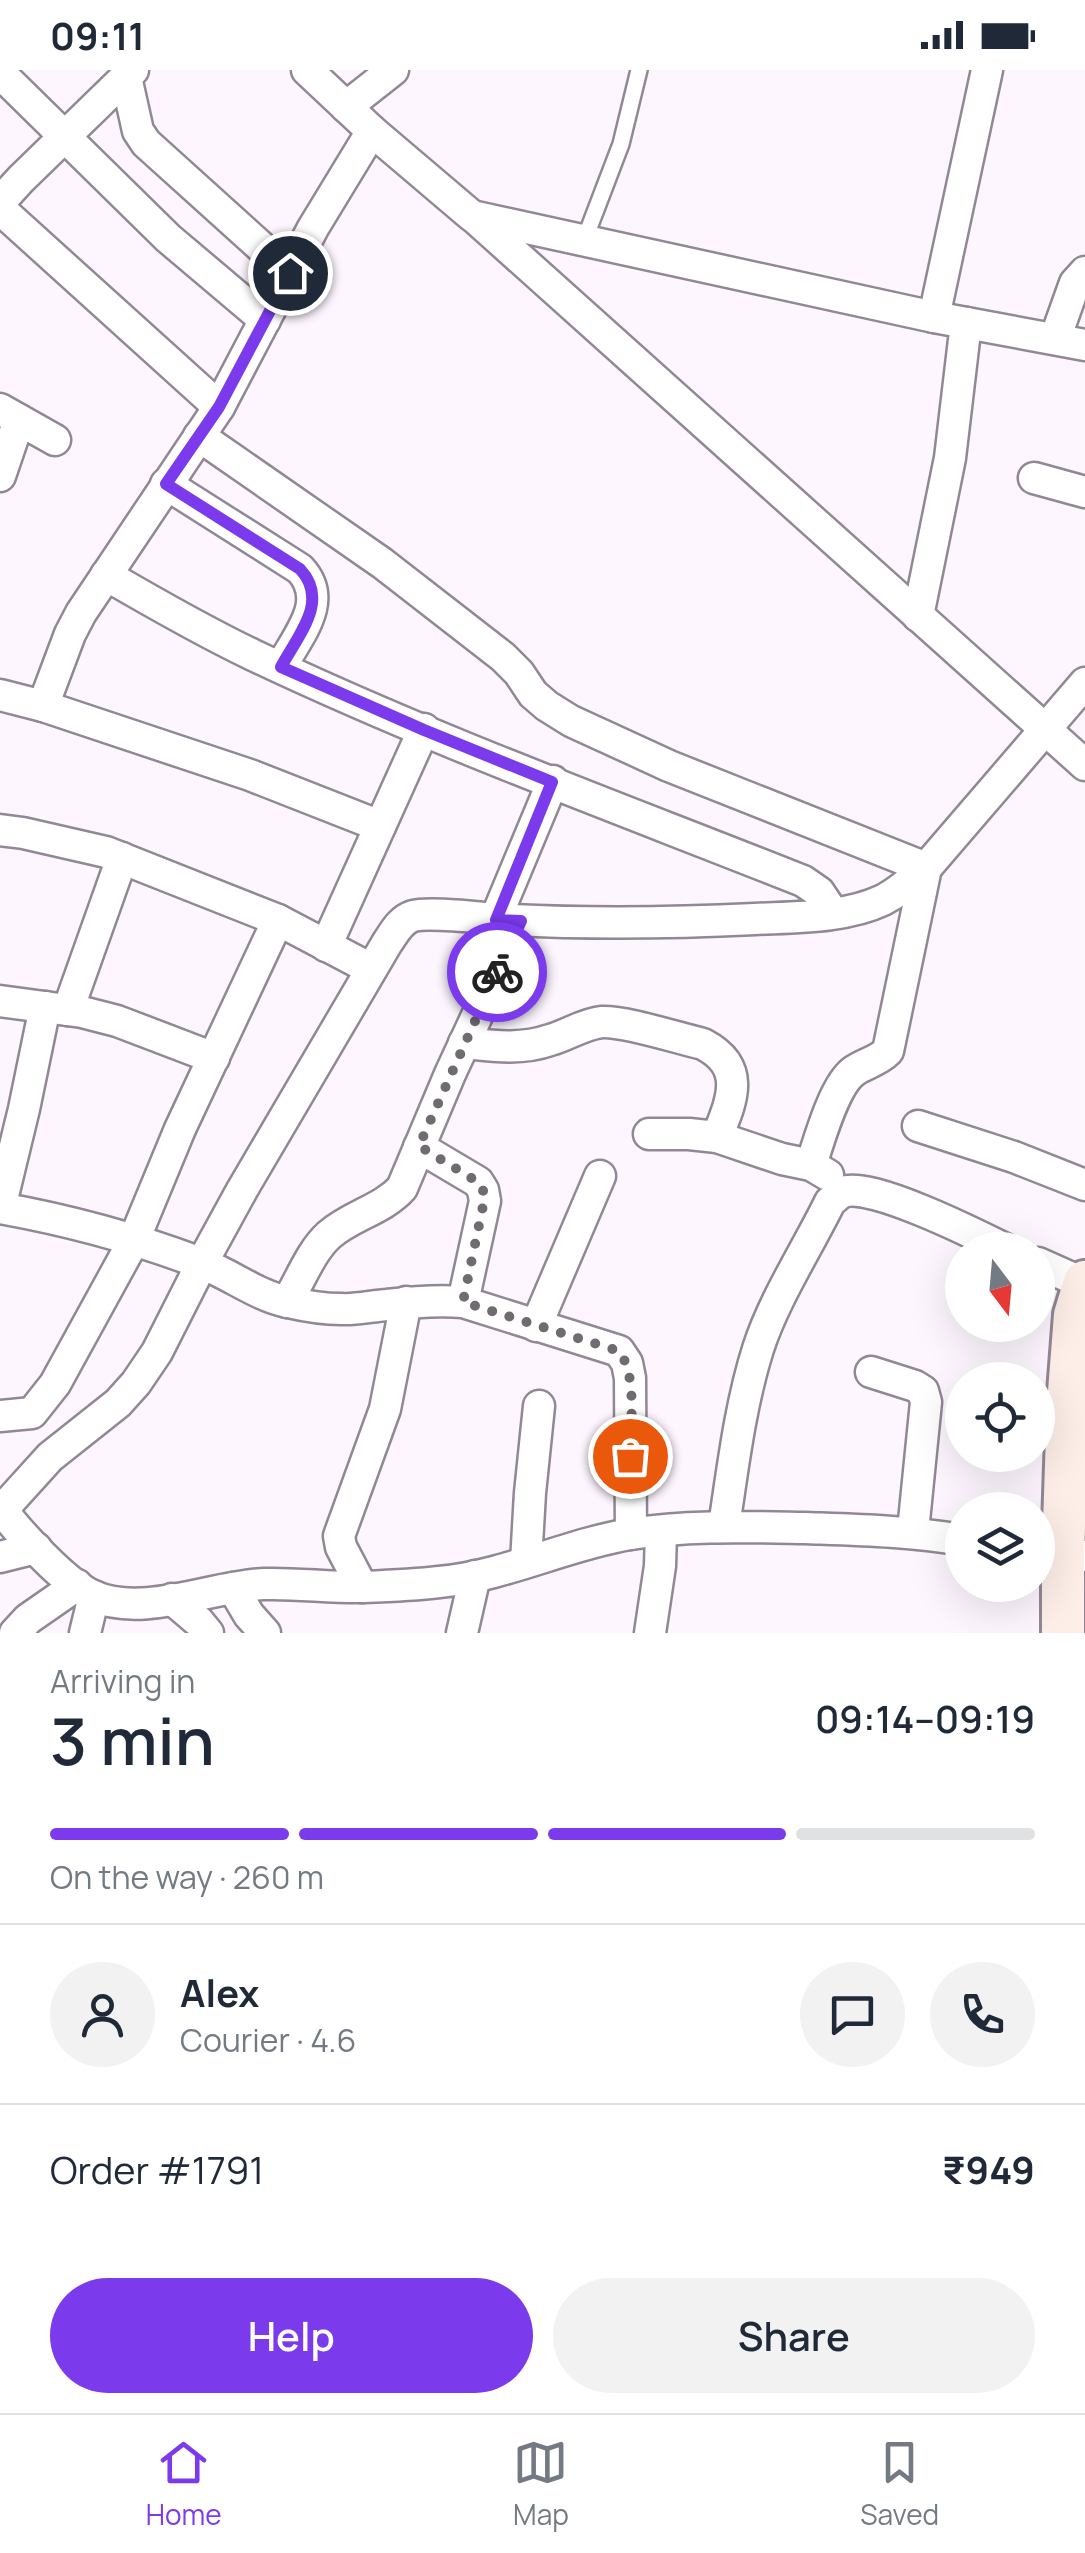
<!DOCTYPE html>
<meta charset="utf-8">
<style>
:root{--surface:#fff;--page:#f2f2f3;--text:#1f2937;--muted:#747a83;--line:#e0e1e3;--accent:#7c3aed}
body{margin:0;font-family:Manrope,sans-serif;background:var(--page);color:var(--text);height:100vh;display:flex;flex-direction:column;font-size:38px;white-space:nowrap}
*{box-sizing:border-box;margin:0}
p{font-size:32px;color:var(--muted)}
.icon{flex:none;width:55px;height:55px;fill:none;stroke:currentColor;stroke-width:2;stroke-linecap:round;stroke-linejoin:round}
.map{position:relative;height:1563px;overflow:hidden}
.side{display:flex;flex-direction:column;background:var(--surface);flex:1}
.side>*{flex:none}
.needle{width:65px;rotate:164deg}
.controls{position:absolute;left:945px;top:1162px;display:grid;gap:20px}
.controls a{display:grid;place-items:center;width:110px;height:110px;border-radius:50%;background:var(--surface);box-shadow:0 10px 40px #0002;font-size:50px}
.pin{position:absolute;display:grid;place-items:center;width:85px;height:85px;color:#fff;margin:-42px;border:5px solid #fff;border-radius:50%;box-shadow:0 2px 10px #0007}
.courier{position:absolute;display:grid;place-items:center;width:100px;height:100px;margin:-50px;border:8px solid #7c3aed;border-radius:50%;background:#fff;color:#222;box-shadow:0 2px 12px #0007}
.summary em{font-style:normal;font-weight:600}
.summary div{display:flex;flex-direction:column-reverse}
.summary{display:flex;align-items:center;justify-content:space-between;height:170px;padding:0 50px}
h1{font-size:65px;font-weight:600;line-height:75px}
.bar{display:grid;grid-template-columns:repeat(4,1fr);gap:15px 10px;align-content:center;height:120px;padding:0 50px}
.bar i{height:12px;border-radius:8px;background:var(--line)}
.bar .selected{background:var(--accent)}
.bar p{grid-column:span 4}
.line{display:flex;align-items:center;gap:25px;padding:0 50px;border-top:2px solid var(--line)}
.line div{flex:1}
.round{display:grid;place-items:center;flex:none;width:105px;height:105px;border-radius:52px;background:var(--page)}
.primary-button{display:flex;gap:20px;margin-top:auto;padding:20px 50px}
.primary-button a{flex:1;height:115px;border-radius:60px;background:var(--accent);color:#fff;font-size:40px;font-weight:600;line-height:115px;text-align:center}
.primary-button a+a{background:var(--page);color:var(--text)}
.status{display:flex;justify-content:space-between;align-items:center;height:70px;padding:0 50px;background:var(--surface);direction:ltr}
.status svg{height:28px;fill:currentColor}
.menu{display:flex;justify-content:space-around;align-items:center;height:140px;border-top:2px solid var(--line);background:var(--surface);font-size:28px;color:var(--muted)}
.menu a{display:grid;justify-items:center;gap:5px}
.menu .selected{color:var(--accent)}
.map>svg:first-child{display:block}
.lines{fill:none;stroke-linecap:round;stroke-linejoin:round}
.lane-casing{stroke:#928895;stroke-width:20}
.street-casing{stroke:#928895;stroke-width:35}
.secondary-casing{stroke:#928895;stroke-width:48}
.lane{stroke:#fff;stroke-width:15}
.street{stroke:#fff;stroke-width:30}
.secondary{stroke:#fdefe8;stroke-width:42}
.done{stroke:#706b71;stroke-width:10;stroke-dasharray:0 18}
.route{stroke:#7c3aed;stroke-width:12}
</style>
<div class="status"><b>09:11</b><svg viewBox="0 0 49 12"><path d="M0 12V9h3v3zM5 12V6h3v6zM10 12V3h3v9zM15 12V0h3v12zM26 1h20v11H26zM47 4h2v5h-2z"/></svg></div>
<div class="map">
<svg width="1085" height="1563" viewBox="0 0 1085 1563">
<rect width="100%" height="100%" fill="#fdf6ff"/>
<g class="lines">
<!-- lane casing -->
<g class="lane-casing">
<path id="lane" d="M584 171 621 74 639 0"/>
</g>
<!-- street casing -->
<g class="street-casing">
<g id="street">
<path d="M307 0 372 61 472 146 934 247 1085 275"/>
<path d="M0 3 168 168 265 250"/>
<path d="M126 7 138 61 146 73 290 203"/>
<path d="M346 37 393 0"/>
<path d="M0 132 21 109 133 0"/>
<path d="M0 139 219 337"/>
<path d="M475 148 1085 695"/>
<path d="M934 247 987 0"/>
<path d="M1055 269 1075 213 1085 202"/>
<path d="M0 339 55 370"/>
<path d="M199 366 382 493 503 587 519 603 533 624 547 636 571 651 669 696 926 798 888 981C877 992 865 993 854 1001 834 1015 819 1071 811 1095"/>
<path d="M0 406 19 350"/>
<path d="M1034 408 1085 422"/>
<path d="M166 414 300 499C330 531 298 565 281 597"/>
<path d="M106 505C154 533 203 561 253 585 432 670 619 738 803 811L819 822 833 843"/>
<path d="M918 546 950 388 966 253"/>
<path d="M0 625 43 636 250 705 380 756"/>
<path d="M43 636 70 564 81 543 219 337 313 158 372 61"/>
<path d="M0 760 23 763 106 782 278 850 371 899"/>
<path d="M495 850 553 711"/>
<path d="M326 876 424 659"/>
<path d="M0 931 82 942 117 951 214 988"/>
<path d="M68 940 122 788"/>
<path d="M464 973C493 976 522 980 550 970 568 965 583 954 602 952 626 951 677 968 703 974 747 997 732 1030 717 1067"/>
<path d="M918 1056 1014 1087 1085 1115"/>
<path d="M649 1064H689L717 1067 782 1089 811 1095 828 1105"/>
<path d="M419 1077 478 1112 483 1120 485 1131 463 1232"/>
<path d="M0 1138C67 1150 134 1168 198 1192 229 1203 257 1226 288 1232 305 1236 324 1239 341 1239 356 1240 372 1236 387 1235 412 1232 437 1230 463 1232L619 1281 627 1293 630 1308 631 1464"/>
<path d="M0 1138 24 1039 45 937"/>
<path d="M1038 1193 1085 1214"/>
<path d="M287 1232C300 1211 311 1181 329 1165 352 1145 382 1140 402 1118L450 1004 521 851"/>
<path d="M536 1256 600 1106"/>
<path d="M871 1302 915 1316 923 1321 926 1332 913 1461"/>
<path d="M0 1346 32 1343 55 1314 134 1170 180 1059 278 850"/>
<path d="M0 1437C19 1463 65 1513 93 1526 144 1548 212 1516 265 1514 298 1513 331 1518 364 1517 389 1516 414 1515 439 1512 505 1506 565 1475 630 1464 688 1455 746 1457 804 1458 858 1460 909 1461 962 1470"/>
<path d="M2 1440 50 1387 118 1333 136 1313 157 1282 202 1193 242 1120 387 873C394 863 400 850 413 846 431 841 488 849 511 850 593 854 674 853 755 849 796 847 845 848 883 830 899 822 912 810 926 798L1085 613"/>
<path d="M724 1456C733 1397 740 1336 758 1279 774 1229 807 1179 830 1132 835 1128 838 1124 843 1122 870 1111 979 1166 1007 1180"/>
<path d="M1038 1482 1063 1486H1085"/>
<path d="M0 1487 36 1478"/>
<path d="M526 1492 530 1423 539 1336"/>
<path d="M362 1517 341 1477 339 1466 385 1339 406 1232"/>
<path d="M233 1518 249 1545 265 1563"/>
<path d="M172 1529 199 1552 208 1563"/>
<path d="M15 1563 28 1549 77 1515"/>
<path d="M85 1563 94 1526"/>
<path d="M462 1563 475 1506"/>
<path d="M650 1563 660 1496 661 1462"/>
</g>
</g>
<!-- secondary casing -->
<g class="secondary-casing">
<path id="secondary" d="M1063 1563V1486L1068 1335 1075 1245 1085 1212"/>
</g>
<!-- lane -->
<use href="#lane" class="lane"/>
<!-- street -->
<use href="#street" class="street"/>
<!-- secondary -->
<use href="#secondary" class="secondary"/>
</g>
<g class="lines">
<!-- done -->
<path class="done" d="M497 902 419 1076 478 1112 483 1120 484 1131 463 1232 619 1281C638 1307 630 1354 630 1386"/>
<!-- route -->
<path class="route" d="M290 203 219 337 166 414 300 499C330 531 298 565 281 597L424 660 552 712 496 850 521 851 497 902"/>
</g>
</svg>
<div class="controls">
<a><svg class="needle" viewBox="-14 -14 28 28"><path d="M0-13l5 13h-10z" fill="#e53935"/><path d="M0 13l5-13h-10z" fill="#747a83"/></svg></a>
<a><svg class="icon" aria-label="locate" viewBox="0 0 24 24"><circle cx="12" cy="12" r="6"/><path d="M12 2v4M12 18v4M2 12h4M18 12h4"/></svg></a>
<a><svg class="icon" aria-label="layers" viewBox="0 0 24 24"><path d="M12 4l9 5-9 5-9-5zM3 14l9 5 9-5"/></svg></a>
</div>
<div class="pin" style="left:630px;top:1386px;background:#ea580c"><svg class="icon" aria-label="bag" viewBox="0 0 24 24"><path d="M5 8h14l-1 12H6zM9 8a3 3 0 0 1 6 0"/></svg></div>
<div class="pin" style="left:290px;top:203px;background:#1f2937"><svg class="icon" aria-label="home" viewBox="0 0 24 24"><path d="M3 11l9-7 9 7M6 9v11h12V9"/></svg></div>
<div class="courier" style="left:497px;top:902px"><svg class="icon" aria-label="bike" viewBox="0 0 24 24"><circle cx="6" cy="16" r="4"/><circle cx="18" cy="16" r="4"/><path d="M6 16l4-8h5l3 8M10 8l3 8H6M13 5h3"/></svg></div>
</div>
<section class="side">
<div class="summary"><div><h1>3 min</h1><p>Arriving in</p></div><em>09:14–09:19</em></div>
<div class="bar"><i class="selected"></i><i class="selected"></i><i class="selected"></i><i></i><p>On the way · 260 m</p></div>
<div class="line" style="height:180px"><a class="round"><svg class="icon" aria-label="person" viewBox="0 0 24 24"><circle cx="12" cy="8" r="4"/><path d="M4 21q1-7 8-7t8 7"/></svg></a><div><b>Alex</b><p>Courier · 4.6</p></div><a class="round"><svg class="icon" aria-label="chat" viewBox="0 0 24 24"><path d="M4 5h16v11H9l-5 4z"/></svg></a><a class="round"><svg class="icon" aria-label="phone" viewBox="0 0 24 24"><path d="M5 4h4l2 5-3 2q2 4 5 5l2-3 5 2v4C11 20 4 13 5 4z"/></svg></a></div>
<div class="line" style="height:130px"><div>Order #1791</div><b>₹949</b></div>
<div class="primary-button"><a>Help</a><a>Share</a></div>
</section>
<nav class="menu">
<a class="selected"><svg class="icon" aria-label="home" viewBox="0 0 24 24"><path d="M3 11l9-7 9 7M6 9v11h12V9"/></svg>Home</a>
<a><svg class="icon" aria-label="map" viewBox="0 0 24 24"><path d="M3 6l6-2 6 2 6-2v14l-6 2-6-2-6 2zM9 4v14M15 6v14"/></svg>Map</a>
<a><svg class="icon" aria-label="saved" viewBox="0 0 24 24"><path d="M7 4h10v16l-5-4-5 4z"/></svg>Saved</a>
</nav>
